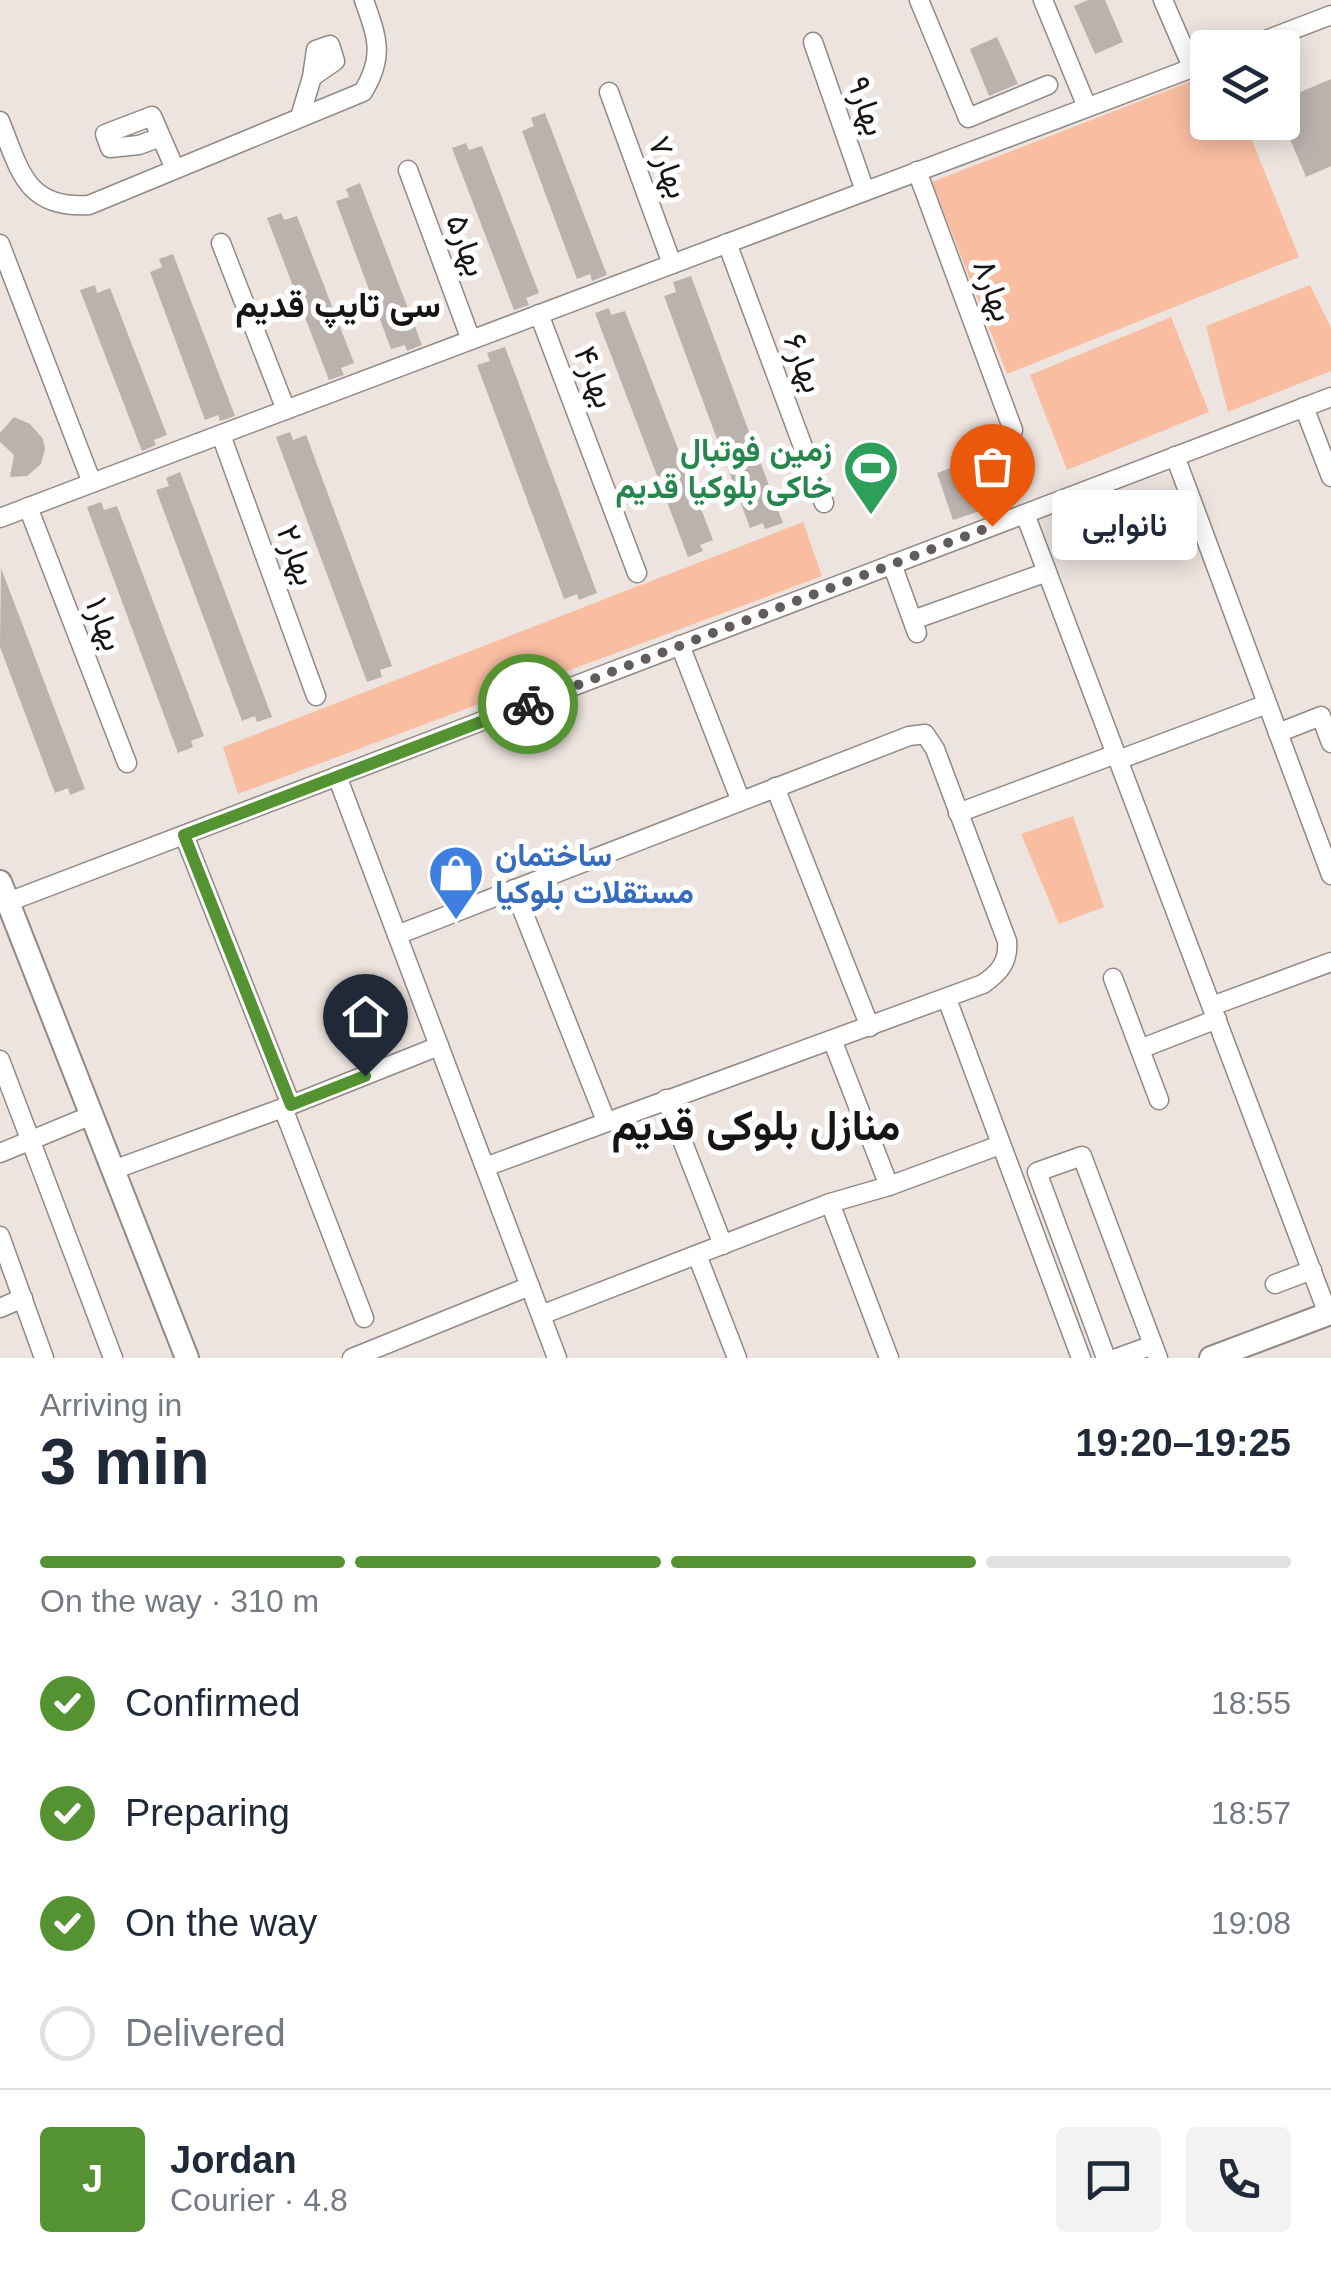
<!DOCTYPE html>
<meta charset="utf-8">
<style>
:root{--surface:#fff;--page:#f2f2f3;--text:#1f2937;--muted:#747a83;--line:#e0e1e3;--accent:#549232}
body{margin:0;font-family:Helvetica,Vazirmatn,sans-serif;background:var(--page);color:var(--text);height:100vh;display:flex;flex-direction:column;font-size:38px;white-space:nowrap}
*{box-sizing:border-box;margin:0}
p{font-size:32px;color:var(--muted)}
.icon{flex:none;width:55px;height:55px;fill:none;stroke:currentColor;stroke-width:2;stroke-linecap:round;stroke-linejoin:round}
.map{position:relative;height:1358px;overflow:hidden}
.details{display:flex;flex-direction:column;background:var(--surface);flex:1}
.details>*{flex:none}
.controls{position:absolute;left:1190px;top:30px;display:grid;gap:20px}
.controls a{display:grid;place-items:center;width:110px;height:110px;border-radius:10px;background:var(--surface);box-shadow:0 5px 25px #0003;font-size:50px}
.pin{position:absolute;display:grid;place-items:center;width:85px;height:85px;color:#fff;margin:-102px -42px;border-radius:50% 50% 50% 0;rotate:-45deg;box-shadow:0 0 10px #0007}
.pin .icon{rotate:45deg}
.courier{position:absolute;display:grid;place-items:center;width:100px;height:100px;margin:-50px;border:8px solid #549232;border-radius:50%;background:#fff;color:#222;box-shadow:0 2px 12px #0007}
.bubble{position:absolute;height:70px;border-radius:10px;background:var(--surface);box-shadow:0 5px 25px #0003;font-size:32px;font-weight:600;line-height:70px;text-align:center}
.headline em{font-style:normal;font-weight:600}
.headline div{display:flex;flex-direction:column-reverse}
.headline{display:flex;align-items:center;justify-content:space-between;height:170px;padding:0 40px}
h1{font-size:65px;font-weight:600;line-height:75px}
.bar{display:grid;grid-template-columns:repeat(4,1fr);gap:15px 10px;align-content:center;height:120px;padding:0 40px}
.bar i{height:12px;border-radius:8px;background:var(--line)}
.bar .current{background:var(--accent)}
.bar p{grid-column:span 4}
.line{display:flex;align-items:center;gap:25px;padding:0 40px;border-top:2px solid var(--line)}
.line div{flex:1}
.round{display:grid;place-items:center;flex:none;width:105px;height:105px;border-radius:10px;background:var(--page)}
ol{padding:0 40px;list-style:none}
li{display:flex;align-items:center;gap:30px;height:110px}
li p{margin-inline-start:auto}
li .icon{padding:10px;border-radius:50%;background:var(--accent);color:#fff;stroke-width:4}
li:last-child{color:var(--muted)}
li i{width:55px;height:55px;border:5px solid var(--line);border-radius:50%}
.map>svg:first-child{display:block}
.green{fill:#f9bea2}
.building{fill:#bbb2ae}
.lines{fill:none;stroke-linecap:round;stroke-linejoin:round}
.minor-casing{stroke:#918985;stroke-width:21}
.tertiary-casing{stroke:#918985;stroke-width:26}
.minor{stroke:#fff;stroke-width:18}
.tertiary{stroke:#fff;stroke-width:22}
.done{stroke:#625d5a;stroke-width:10;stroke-dasharray:0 18}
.route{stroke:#549232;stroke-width:12}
.labels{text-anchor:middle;stroke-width:10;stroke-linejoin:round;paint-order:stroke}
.street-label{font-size:32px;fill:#171413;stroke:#fff}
.leisure-label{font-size:32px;font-weight:bold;fill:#27864d;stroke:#fff;text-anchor:end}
.shop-label{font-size:32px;font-weight:bold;fill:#366cbe;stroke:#fff;text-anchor:start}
.neighbourhood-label{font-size:35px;font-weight:bold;fill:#171413;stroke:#fff}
.district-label{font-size:42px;font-weight:bold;fill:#171413;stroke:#fff}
</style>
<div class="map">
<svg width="1331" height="1358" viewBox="0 0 1331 1358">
<rect width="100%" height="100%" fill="#ede4df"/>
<!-- green -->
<g class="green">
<path d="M1207 75 1208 122 1245 123 1299 257 1007 374 932 182Z"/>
<path d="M1310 285 1331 328V371L1228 412 1206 326Z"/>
<path d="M1171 317 1209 412 1067 470 1030 375Z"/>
<path d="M803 522 822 576 238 794 223 747Z"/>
<path d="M1073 816 1104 907 1059 924 1021 834Z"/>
</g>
<!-- building -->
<g class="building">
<path d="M1088 0H1105L1123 42 1095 54 1074 6Z"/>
<path d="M997 37 1018 84 989 96 970 49Z"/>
<path d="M1331 79V166L1306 177 1282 120V100Z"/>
<path d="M545 113 607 275 592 281 590 274 577 279 522 131 534 126 531 118Z"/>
<path d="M466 143 469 150 482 146 539 293 526 298 529 305 514 310 452 148Z"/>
<path d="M360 183 422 345 407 351 405 345 391 349 336 201 349 197 346 189Z"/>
<path d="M281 213 284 220 297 216 354 363 341 368 344 375 329 380 267 218Z"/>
<path d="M173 254 235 416 220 421 218 415 205 420 150 272 162 267 159 259Z"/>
<path d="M691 276 783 523 765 529 763 523 750 528 664 296 676 292 673 282Z"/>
<path d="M95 285 97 293 110 288 167 435 154 440 156 445 142 451 80 290Z"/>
<path d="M609 308 611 315 625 311 713 540 700 545 703 551 688 557 595 313Z"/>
<path d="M505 347 597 593 579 600 577 594 564 599 477 365 490 361 487 353Z"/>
<path d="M14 417 30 424 43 439 45 449 41 464 27 476 10 477 14 455 0 442V433Z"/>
<path d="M290 432 293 440 306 435 392 666 380 670 382 677 367 682 276 437Z"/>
<path d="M964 463 980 511 953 520 937 473Z"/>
<path d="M180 472 272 717 257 722 255 716 242 721 156 490 169 486 166 478Z"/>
<path d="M101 502 104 510 117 506 204 736 191 741 193 747 178 753 87 507Z"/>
<path d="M1 568 85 789 70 795 68 788 55 793 0 647Z"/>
</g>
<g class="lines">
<!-- minor casing -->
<g class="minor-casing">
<g id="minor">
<path d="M919 0 968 118 1048 85"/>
<path d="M1043 0 1087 107"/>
<path d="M1163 0 1192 67"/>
<path d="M813 42 865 191"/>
<path d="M1245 48 1331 15"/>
<path d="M609 92 672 264"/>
<path d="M300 117 312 77 335 61 330 45 316 50 312 77"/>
<path d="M0 121C20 171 26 209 89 205L363 92C385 56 377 37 364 0"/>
<path d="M161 137 139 145 110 148 105 134 152 116 175 169"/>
<path d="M408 170 471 340"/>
<path d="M917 171 1013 430"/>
<path d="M221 243 286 410"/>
<path d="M727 243 824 503"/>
<path d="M0 244 92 483 0 518"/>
<path d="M539 314 637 573"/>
<path d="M1304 407 1331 477"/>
<path d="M221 435 316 696"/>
<path d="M1175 456 1331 875"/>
<path d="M92 483 1208 62"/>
<path d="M28 507 127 763"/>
<path d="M1025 514 1328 1314 1331 1313"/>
<path d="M892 564 917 633"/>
<path d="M913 620 1047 572"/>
<path d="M680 645 740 799"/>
<path d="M1278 733 1321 716 1331 743"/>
<path d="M1118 760 1267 704"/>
<path d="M337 776 557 1358"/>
<path d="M775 787 870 1027"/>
<path d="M958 813 1116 754"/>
<path d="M184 835 291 1105"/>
<path d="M514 889 606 1121"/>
<path d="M8 902 1331 397"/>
<path d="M397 935 909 736 925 734 935 749 1007 941C1009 962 999 973 983 984L485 1167"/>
<path d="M1113 978 1159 1100"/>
<path d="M947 999 1081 1358"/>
<path d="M1212 1006 1331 962"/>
<path d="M833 1042 889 1186"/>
<path d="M1140 1049 1217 1019"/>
<path d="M0 1060 113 1358"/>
<path d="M666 1099 723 1245"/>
<path d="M283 1108 364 1318"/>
<path d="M0 1153 92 1115"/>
<path d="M113 1170 291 1105 439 1046"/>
<path d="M830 1203 889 1358"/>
<path d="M0 1236 44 1358"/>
<path d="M697 1255 737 1358"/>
<path d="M1275 1284 1312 1270"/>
<path d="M0 1308 23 1298"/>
<path d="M541 1315 830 1203 889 1186 1000 1145"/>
<path d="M352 1358 530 1286"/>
<path d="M1106 1358 1037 1172 1082 1156 1158 1358"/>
<path d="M1117 1358 1153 1345"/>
</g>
</g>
<!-- tertiary casing -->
<g class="tertiary-casing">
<g id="tertiary">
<path d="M0 882 187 1358"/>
<path d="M1211 1358 1328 1314"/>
</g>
</g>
<!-- minor -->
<use href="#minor" class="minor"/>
<!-- tertiary -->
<use href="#tertiary" class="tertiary"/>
</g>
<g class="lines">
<!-- done -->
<path class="done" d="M528 704 992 526"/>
<!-- route -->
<path class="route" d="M365 1076 291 1105 184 835 528 704"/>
</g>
<!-- icons -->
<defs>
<g id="stadium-pin" transform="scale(2.875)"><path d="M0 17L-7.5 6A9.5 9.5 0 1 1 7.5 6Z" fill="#2e9e5b" stroke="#fff"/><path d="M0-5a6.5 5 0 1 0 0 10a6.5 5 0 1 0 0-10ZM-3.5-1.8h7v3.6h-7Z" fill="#fff"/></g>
<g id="shop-pin" transform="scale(2.875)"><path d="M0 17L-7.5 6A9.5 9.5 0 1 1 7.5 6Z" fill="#3f7fe0" stroke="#fff"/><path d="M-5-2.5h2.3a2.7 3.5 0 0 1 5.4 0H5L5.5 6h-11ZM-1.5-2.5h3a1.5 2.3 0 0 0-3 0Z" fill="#fff"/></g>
</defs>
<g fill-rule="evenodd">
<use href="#stadium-pin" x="871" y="468"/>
<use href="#shop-pin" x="456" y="873"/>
</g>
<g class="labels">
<!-- street labels -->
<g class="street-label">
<text transform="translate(867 106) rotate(71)" y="11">بهار۹</text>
<text transform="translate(669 167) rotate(70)" y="11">بهار۷</text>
<text transform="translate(467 245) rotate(70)" y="11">بهار۵</text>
<text transform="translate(994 290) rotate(70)" y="11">بهار۸</text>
<text transform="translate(804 363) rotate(69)" y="11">بهار۶</text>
<text transform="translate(595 377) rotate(69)" y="11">بهار۴</text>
<text transform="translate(297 555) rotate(70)" y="11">بهار۲</text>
<text transform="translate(105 624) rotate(69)" y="11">بهار۱</text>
</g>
<!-- leisure labels -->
<g class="leisure-label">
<text x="832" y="461">زمین فوتبال<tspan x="832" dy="37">خاکی بلوکیا قدیم</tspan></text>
</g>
<!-- shop labels -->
<g class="shop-label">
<text x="495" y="866">ساختمان<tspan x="495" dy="37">مستقلات بلوکیا</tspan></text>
</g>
<!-- neighbourhood labels -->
<g class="neighbourhood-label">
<text x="338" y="317">سی تایپ قدیم</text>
</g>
<!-- district labels -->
<g class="district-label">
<text x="756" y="1140">منازل بلوکی قدیم</text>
</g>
</g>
</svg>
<div class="controls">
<a><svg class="icon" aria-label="layers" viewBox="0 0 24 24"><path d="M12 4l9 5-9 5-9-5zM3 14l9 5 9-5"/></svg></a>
</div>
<div class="pin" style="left:992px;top:526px;background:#ea580c"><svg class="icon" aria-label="bag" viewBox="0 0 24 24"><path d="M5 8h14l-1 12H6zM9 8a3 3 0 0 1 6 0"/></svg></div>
<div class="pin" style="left:365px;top:1076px;background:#1f2937"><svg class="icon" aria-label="home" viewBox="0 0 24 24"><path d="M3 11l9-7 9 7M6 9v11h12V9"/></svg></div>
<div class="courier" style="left:528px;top:704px"><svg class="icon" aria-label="bike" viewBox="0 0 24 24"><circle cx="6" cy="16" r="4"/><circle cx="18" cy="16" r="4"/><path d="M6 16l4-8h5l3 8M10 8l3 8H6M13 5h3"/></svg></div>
<div class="bubble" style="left:1052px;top:490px;width:145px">نانوایی</div>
</div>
<section class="details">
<div class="headline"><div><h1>3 min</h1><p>Arriving in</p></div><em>19:20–19:25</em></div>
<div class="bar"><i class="current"></i><i class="current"></i><i class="current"></i><i></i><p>On the way · 310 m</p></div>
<ol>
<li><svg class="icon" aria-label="check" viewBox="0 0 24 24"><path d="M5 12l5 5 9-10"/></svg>Confirmed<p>18:55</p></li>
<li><svg class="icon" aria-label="check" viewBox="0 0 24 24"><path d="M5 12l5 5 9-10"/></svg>Preparing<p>18:57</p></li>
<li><svg class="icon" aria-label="check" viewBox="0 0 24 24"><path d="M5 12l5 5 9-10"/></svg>On the way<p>19:08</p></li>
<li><i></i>Delivered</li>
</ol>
<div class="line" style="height:180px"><b class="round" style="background:var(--accent);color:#fff">J</b><div><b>Jordan</b><p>Courier · 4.8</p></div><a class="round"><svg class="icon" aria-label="chat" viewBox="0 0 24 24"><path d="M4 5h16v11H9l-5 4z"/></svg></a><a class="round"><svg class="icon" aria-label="phone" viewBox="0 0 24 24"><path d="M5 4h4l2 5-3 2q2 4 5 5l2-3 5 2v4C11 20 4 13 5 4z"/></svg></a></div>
</section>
